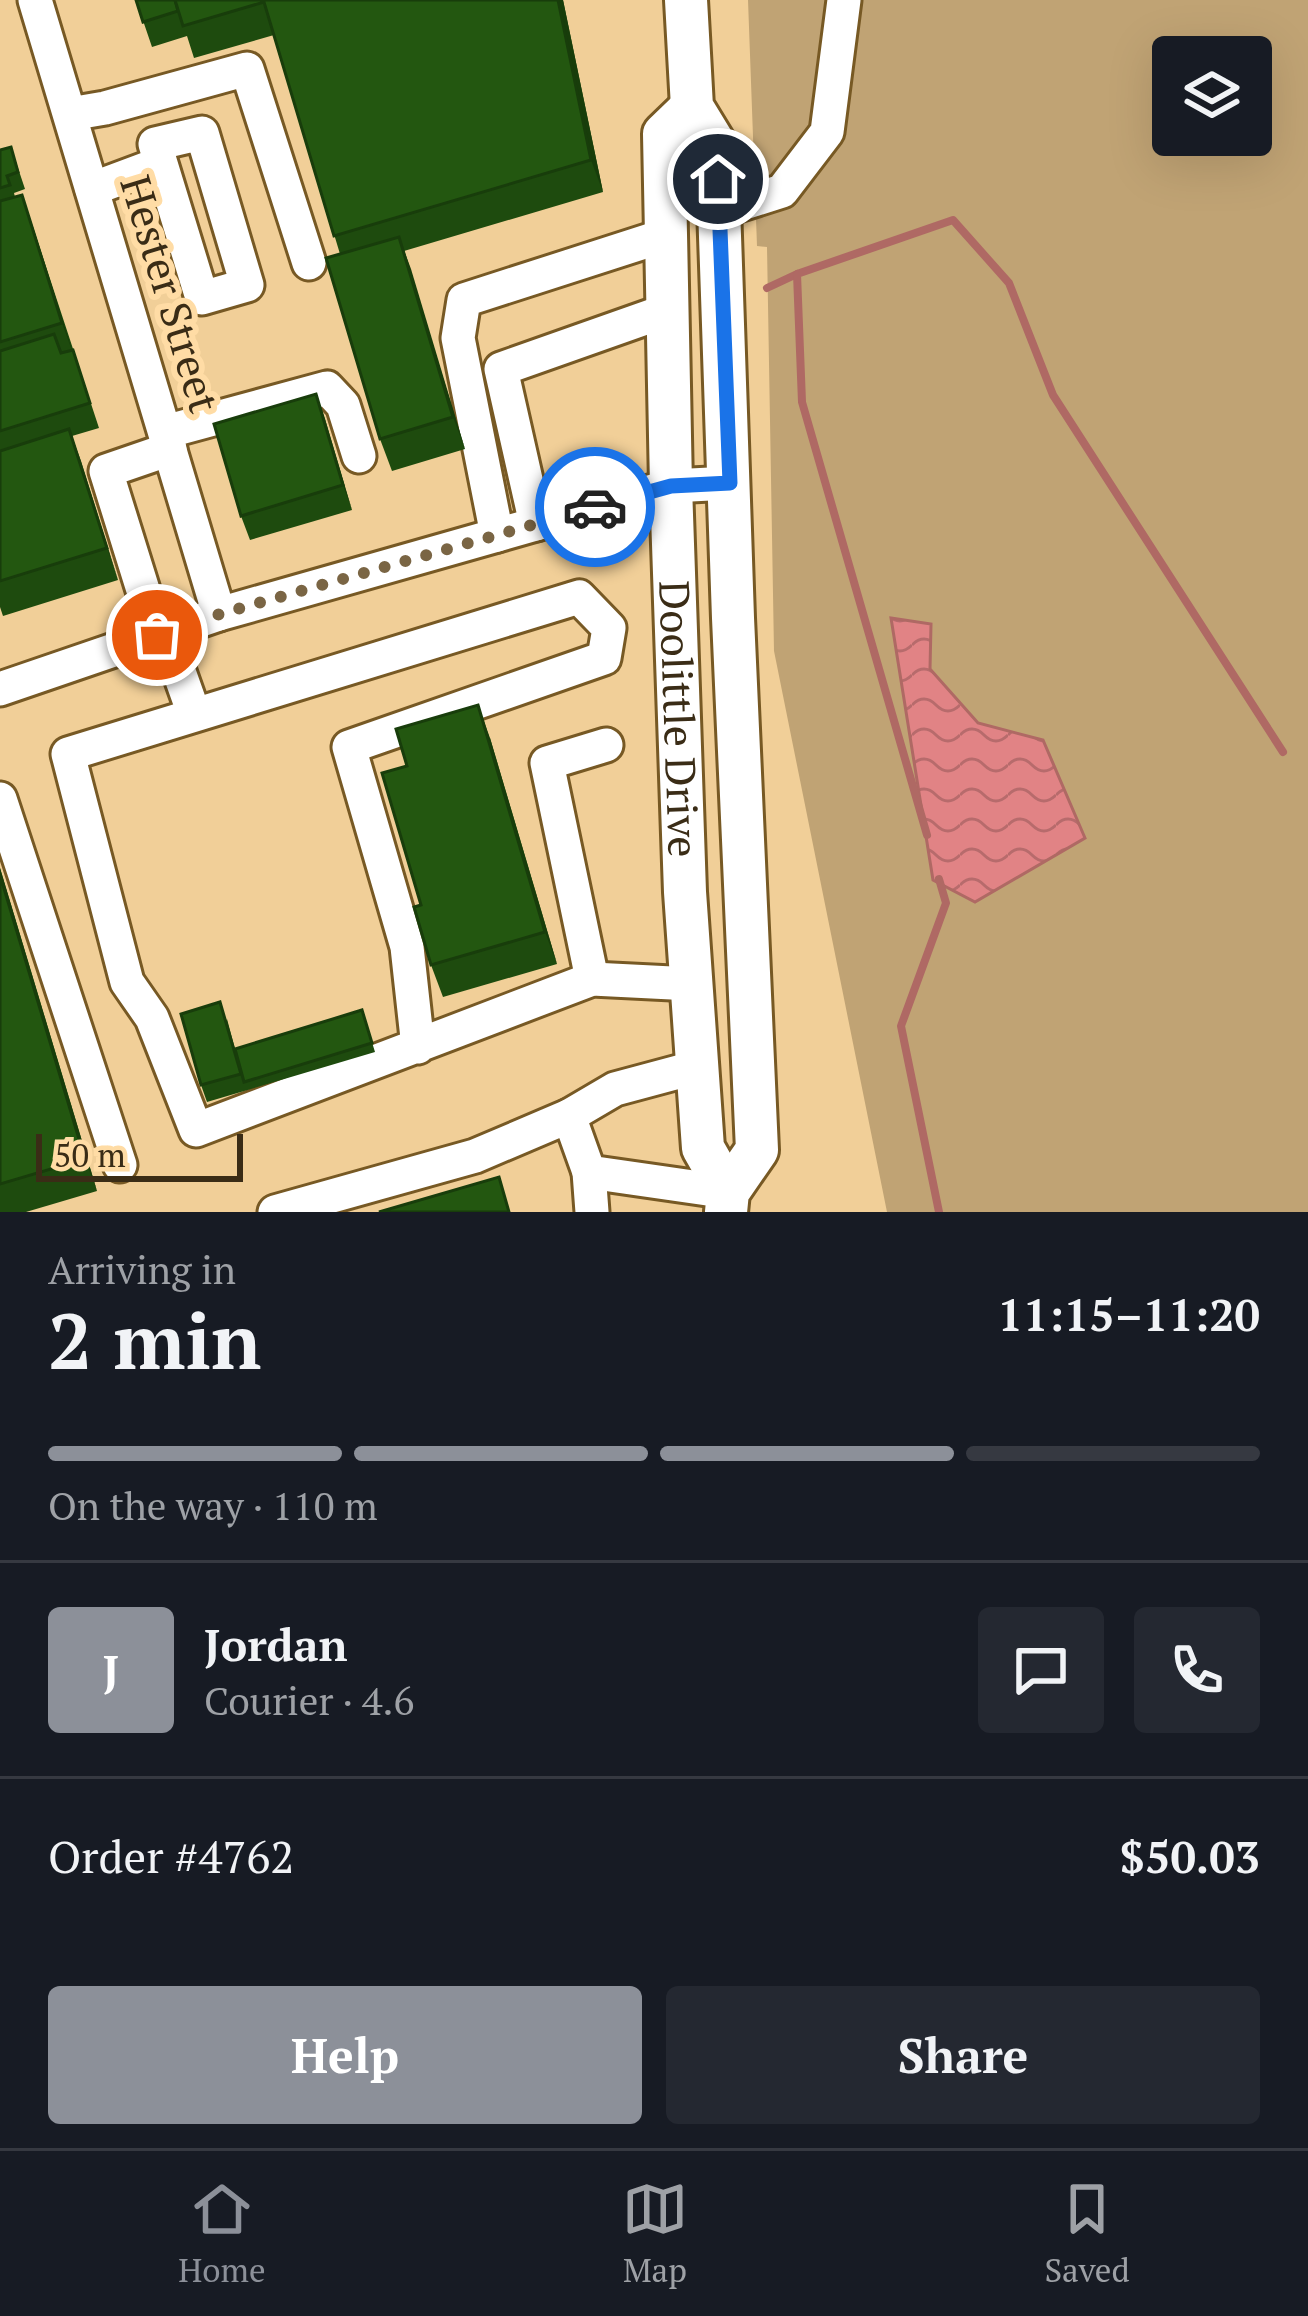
<!DOCTYPE html>
<meta charset="utf-8">
<style>
:root{--surface:#171b24;--page:#242831;--text:#f1f3f6;--muted:#9ea1a6;--line:#363941;--accent:#8c9099}
body{margin:0;font-family:"PT Serif",serif;background:var(--page);color:var(--text);height:100vh;display:flex;flex-direction:column;font-size:45px;white-space:nowrap}
*{box-sizing:border-box;margin:0}
p{font-size:39px;color:var(--muted)}
.icon{flex:none;width:66px;height:66px;fill:none;stroke:currentColor;stroke-width:2;stroke-linecap:round;stroke-linejoin:round}
.map{position:relative;height:1212px;overflow:hidden}
.drawer{display:flex;flex-direction:column;background:var(--surface);flex:1}
.drawer>*{flex:none}
.controls{position:absolute;left:1152px;top:36px;display:grid;gap:24px}
.controls a{display:grid;place-items:center;width:120px;height:120px;border-radius:12px;background:var(--surface);box-shadow:0 12px 48px #0002;font-size:60px}
.scale{position:absolute;left:36px;bottom:30px;width:207px;box-sizing:border-box;padding-left:12px;border:6px solid #3a2c16;border-top:0;font-size:33px;line-height:42px;white-space:nowrap;color:#3a2c16;-webkit-text-stroke:9px #ffdca5;paint-order:stroke}
.pin{position:absolute;display:grid;place-items:center;width:102px;height:102px;color:#fff;margin:-51px;border:6px solid #fff;border-radius:50%;box-shadow:0 3px 12px #0007}
.courier{position:absolute;display:grid;place-items:center;width:120px;height:120px;margin:-60px;border:9px solid #1a73e8;border-radius:50%;background:#fff;color:#222;box-shadow:0 3px 15px #0007}
.overview em{font-style:normal;font-weight:800}
.overview div{display:flex;flex-direction:column-reverse}
.overview{display:flex;align-items:center;justify-content:space-between;height:204px;padding:0 48px}
h1{font-size:78px;font-weight:800;line-height:90px}
.bar{display:grid;grid-template-columns:repeat(4,1fr);gap:18px 12px;align-content:center;height:144px;padding:0 48px}
.bar i{height:15px;border-radius:9px;background:var(--line)}
.bar .current{background:var(--accent)}
.bar p{grid-column:span 4}
.line{display:flex;align-items:center;gap:30px;padding:0 48px;border-top:3px solid var(--line)}
.line div{flex:1}
.round{display:grid;place-items:center;flex:none;width:126px;height:126px;border-radius:12px;background:var(--page)}
.primary-button{display:flex;gap:24px;margin-top:auto;padding:24px 48px}
.primary-button a{flex:1;height:138px;border-radius:12px;background:var(--accent);color:#fff;font-size:48px;font-weight:800;line-height:138px;text-align:center}
.primary-button a+a{background:var(--page);color:var(--text)}
.tabs{display:flex;justify-content:space-around;align-items:center;height:168px;border-top:3px solid var(--line);background:var(--surface);font-size:33px;color:var(--muted)}
.tabs a{display:grid;justify-items:center;gap:6px}
.tabs .current{color:var(--accent)}
.map>svg:first-child{display:block}
.grass{fill:#c0a374;fill-rule:evenodd}
.water{fill:url(#water-waves);stroke:#af6964;stroke-width:3}
.lines{fill:none;stroke-linecap:round;stroke-linejoin:round}
.stream{stroke:#af6964;stroke-width:8}
.minor-casing{stroke:#775924;stroke-width:39}
.major-casing{stroke:#775924;stroke-width:48}
.minor{stroke:#fff;stroke-width:33}
.major{stroke:#fff;stroke-width:42}
.wall{fill:#1e4b0e}
.shaded-wall{fill:#183d0b}
.building{fill:#235710;stroke:#183d0b;stroke-width:3}
.done{stroke:#7a6544;stroke-width:12;stroke-dasharray:0 21.6}
.route{stroke:#1a73e8;stroke-width:15}
.labels{text-anchor:middle;stroke-width:12;stroke-linejoin:round;paint-order:stroke}
.street-label{font-size:42px;fill:#3a2c16;stroke:#ffdca5}
</style>
<div class="map">
<svg width="1308" height="1212" viewBox="0 0 1308 1212">
<defs>
<pattern id="water-waves" width="16" height="10" patternUnits="userSpaceOnUse" patternTransform="scale(3)"><rect width="16" height="10" fill="#e18385"/><path d="M0 5q4-4 8 0t8 0" fill="none" stroke="#b76b6c"/></pattern>
</defs>
<rect width="100%" height="100%" fill="#f1cf98"/>
<!-- grass -->
<path class="grass" d="M748 0H1308V1212H887L774 651 767 247 757 246ZM1173 57H1251V135H1173Z"/>
<!-- water -->
<path class="water" d="M891 618 931 624 930 669 978 723 1043 740 1085 838 975 902 933 880Z"/>
<g class="lines">
<!-- stream -->
<g class="stream">
<path d="M767 288 797 274"/>
<path d="M927 835 802 402 797 274 953 220 1009 283 1053 395 1283 752"/>
<path d="M939 1212 901 1026 946 903 939 879"/>
</g>
<!-- minor casing -->
<g class="minor-casing">
<g id="minor">
<path d="M35 0 219 614"/>
<path d="M70 114 105 108 247 69 309 263"/>
<path d="M202 133 247 285 202 298 155 144Z"/>
<path d="M92 189 159 164"/>
<path d="M719 211 782 191 827 132 844 0"/>
<path d="M165 432 327 388 343 405 359 456"/>
<path d="M536 524 501 369 668 310"/>
<path d="M497 535 458 338 464 300 666 235"/>
<path d="M165 632 194 714"/>
<path d="M157 635 106 471 170 449"/>
<path d="M0 689 219 614 536 524 671 486 730 483"/>
<path d="M0 799 120 1165"/>
<path d="M592 979 547 763 606 745"/>
<path d="M418 1047 407 947 349 747 604 658 609 628 579 597 68 754 127 982 152 1018 196 1130 592 979 692 984"/>
<path d="M569 1116 615 1089 697 1067"/>
<path d="M589 1172 592 1212"/>
<path d="M275 1212 475 1156 569 1116 589 1172 728 1192"/>
</g>
</g>
<!-- major casing -->
<g class="major-casing">
<g id="major">
<path d="M686 0 692 107 717 148 733 618 757 1150 728 1192 726 1212"/>
<path id="s1" d="M692 107 664 134 671 486 685 892 703 1148 728 1192"/>
</g>
</g>
<!-- minor -->
<use href="#minor" class="minor"/>
<!-- major -->
<use href="#major" class="major"/>
</g>
<!-- wall -->
<g class="wall">
<path d="M136 0H563L603 192 404 251 465 449 392 471 380 439 340 254 274 35 194 58 187 36 152 47Z"/>
<path d="M11 147 25 189 14 193 15 197 33 227 99 428 72 436 118 580 3 616 0 607V150Z"/>
<path d="M316 394 352 510 250 540 241 516Z"/>
<path d="M490 738 557 964 443 997 431 965 421 905 407 766Z"/>
<path d="M0 868 97 1191 26 1212H0Z"/>
<path d="M362 1010 375 1052 207 1102 201 1085 227 1019 235 1049Z"/>
</g>
<!-- shaded-wall -->
<g class="shaded-wall">
<path d="M558 0H563L603 192 591 160Z"/>
<path d="M22 195 33 227 74 356 62 323Z"/>
<path d="M399 237 411 269 465 449 453 417Z"/>
<path d="M316 394 325 419 352 510 343 485Z"/>
<path d="M69 429 81 461 118 580 107 548Z"/>
<path d="M478 705 490 738 557 964 545 932Z"/>
<path d="M0 868 97 1191 85 1159 0 875Z"/>
</g>
<!-- building -->
<g class="building">
<path d="M136 0H175L178 11 143 22Z"/>
<path d="M175 0H558L591 160 334 236 264 2 183 26Z"/>
<path d="M11 147 18 172 7 176 10 185 0 188V150Z"/>
<path d="M22 195 62 323 0 342V201Z"/>
<path d="M399 237 453 417 380 439 326 258Z"/>
<path d="M54 334 61 353 73 350 90 403 0 431V351Z"/>
<path d="M316 394 343 485 241 516 214 424Z"/>
<path d="M69 429 107 548 0 581V451Z"/>
<path d="M478 705 545 932 431 965 414 907 421 905 382 773 407 766 396 729Z"/>
<path d="M0 875 85 1159 0 1184Z"/>
<path d="M220 1002 241 1074 201 1085 181 1014Z"/>
<path d="M362 1010 372 1043 244 1082 235 1049Z"/>
<path d="M499 1177 509 1212H379Z"/>
</g>
<g class="lines">
<!-- done -->
<path class="done" d="M157 635 220 614 595 507"/>
<!-- route -->
<path class="route" d="M595 507 671 486 730 483 718 179"/>
</g>
<g class="labels">
<!-- street labels -->
<g class="street-label">
<text transform="translate(170 294) rotate(73)" y="15">Hester Street</text>
<text dy="15" stroke="none"><textPath href="#s1" startOffset="624">Doolittle Drive</textPath></text>
</g>
</g>
</svg>
<div class="controls">
<a><svg class="icon" aria-label="layers" viewBox="0 0 24 24"><path d="M12 4l9 5-9 5-9-5zM3 14l9 5 9-5"/></svg></a>
</div>
<div class="scale">50 m</div>
<div class="pin" style="left:157px;top:635px;background:#ea580c"><svg class="icon" aria-label="bag" viewBox="0 0 24 24"><path d="M5 8h14l-1 12H6zM9 8a3 3 0 0 1 6 0"/></svg></div>
<div class="pin" style="left:718px;top:179px;background:#1f2937"><svg class="icon" aria-label="home" viewBox="0 0 24 24"><path d="M3 11l9-7 9 7M6 9v11h12V9"/></svg></div>
<div class="courier" style="left:595px;top:507px"><svg class="icon" aria-label="car" viewBox="0 0 24 24"><path d="M5 17H2v-5l4-1 3-4h7l3 4 3 1v5h-3M9 17h6M6 11h13"/><circle cx="7" cy="17" r="2"/><circle cx="17" cy="17" r="2"/></svg></div>
</div>
<section class="drawer">
<div class="overview"><div><h1>2 min</h1><p>Arriving in</p></div><em>11:15–11:20</em></div>
<div class="bar"><i class="current"></i><i class="current"></i><i class="current"></i><i></i><p>On the way · 110 m</p></div>
<div class="line" style="height:216px"><b class="round" style="background:var(--accent);color:#fff">J</b><div><b>Jordan</b><p>Courier · 4.6</p></div><a class="round"><svg class="icon" aria-label="chat" viewBox="0 0 24 24"><path d="M4 5h16v11H9l-5 4z"/></svg></a><a class="round"><svg class="icon" aria-label="phone" viewBox="0 0 24 24"><path d="M5 4h4l2 5-3 2q2 4 5 5l2-3 5 2v4C11 20 4 13 5 4z"/></svg></a></div>
<div class="line" style="height:156px"><div>Order #4762</div><b>$50.03</b></div>
<div class="primary-button"><a>Help</a><a>Share</a></div>
</section>
<nav class="tabs">
<a class="current"><svg class="icon" aria-label="home" viewBox="0 0 24 24"><path d="M3 11l9-7 9 7M6 9v11h12V9"/></svg>Home</a>
<a><svg class="icon" aria-label="map" viewBox="0 0 24 24"><path d="M3 6l6-2 6 2 6-2v14l-6 2-6-2-6 2zM9 4v14M15 6v14"/></svg>Map</a>
<a><svg class="icon" aria-label="saved" viewBox="0 0 24 24"><path d="M7 4h10v16l-5-4-5 4z"/></svg>Saved</a>
</nav>
